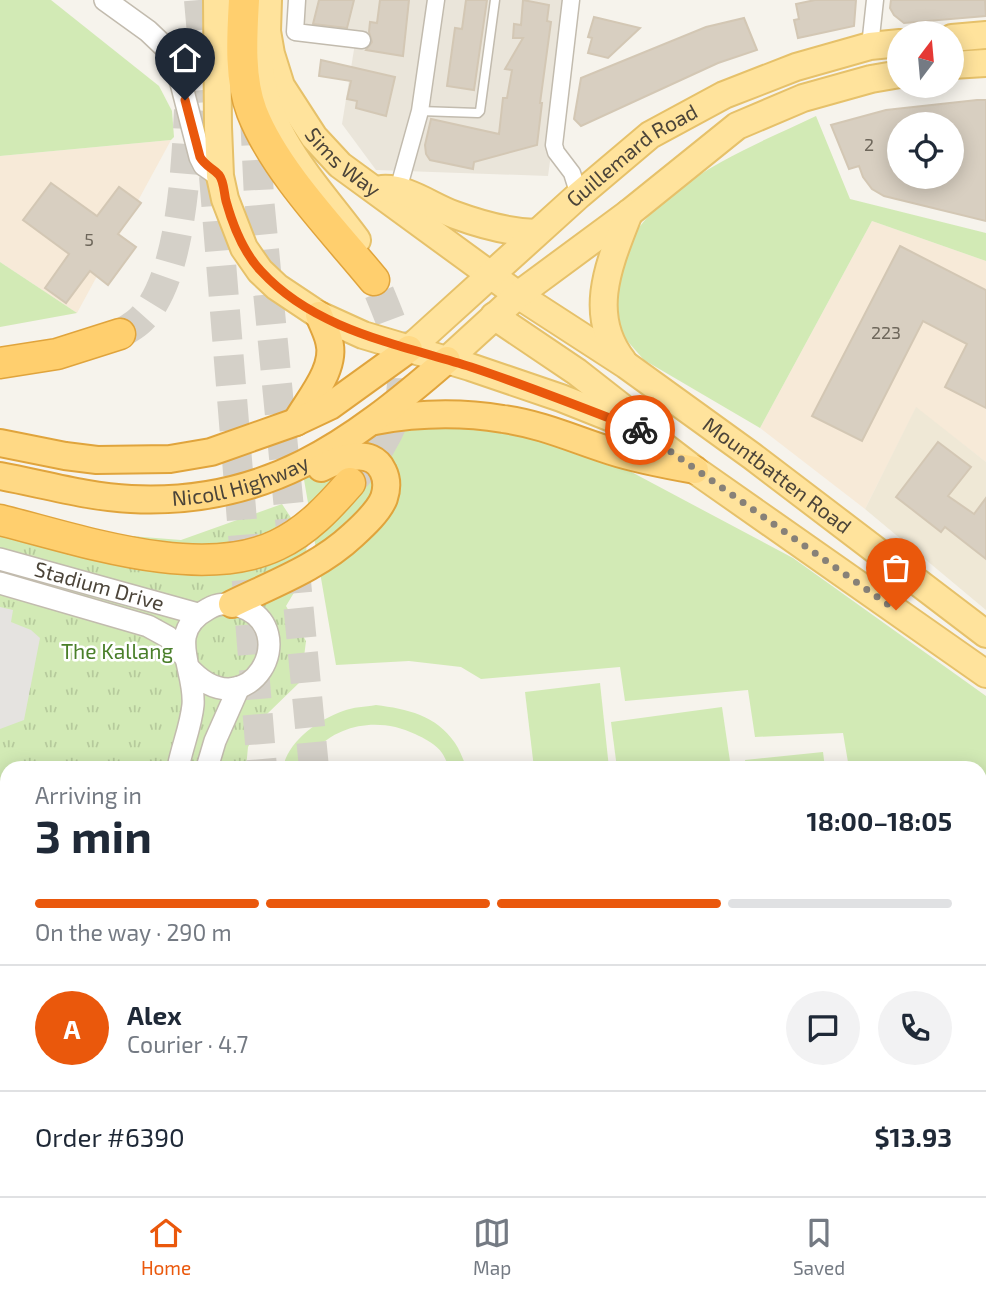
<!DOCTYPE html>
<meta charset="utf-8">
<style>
:root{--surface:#fff;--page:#f2f2f3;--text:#1f2937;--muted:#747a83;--line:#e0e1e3;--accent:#ea580c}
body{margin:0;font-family:"Exo 2",sans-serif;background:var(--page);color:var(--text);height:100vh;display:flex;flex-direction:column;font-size:26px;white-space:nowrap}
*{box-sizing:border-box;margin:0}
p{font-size:23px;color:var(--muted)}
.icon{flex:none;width:38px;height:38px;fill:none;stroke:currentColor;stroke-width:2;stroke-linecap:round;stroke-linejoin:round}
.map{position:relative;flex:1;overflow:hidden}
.side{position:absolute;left:0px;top:761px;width:987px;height:436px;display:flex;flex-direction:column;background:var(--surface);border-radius:21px 21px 0 0;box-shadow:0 4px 18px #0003}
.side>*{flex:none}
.needle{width:46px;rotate:16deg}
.buttons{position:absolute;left:887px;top:21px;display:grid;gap:14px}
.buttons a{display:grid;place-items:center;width:77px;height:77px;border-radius:50%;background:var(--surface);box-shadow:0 4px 18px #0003;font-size:35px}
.pin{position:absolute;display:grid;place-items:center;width:60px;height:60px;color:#fff;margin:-72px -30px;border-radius:50% 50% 50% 0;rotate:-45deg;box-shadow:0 0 7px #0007}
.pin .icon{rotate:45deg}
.courier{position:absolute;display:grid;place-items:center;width:70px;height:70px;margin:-35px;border:5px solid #ea580c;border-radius:50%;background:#fff;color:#222;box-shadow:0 2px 9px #0007}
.overview em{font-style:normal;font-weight:700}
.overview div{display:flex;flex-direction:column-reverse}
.overview{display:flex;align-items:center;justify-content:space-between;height:119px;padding:0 35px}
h1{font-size:46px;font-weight:700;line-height:52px}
.bar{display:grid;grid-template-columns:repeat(4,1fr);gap:10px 7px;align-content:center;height:84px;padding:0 35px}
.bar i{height:9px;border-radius:5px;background:var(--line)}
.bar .active{background:var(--accent)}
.bar p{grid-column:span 4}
.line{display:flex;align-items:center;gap:18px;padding:0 35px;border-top:2px solid var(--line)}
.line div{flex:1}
.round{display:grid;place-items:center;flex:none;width:74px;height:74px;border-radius:37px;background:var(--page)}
.tab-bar{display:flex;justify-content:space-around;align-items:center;height:98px;border-top:2px solid var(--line);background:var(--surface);font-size:19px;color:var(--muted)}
.tab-bar a{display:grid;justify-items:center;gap:4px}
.tab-bar .active{color:var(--accent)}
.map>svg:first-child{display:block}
.residential{fill:#eae5da}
.commercial{fill:#f7ead8}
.education{fill:#efe8d6}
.grass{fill:#d2eab5}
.park{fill:url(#park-tufts)}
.parking{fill:#e5e3e0}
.building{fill:#d8cfc1;stroke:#d3c7b4;stroke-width:2;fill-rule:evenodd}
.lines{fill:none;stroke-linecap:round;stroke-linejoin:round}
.motorway-tunnel{stroke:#d4d0c8;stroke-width:30;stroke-dasharray:30 15;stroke-linecap:butt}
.service-casing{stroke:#c2bbae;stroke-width:11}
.minor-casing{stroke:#c2bbae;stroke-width:19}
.tertiary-casing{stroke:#c2bbae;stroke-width:24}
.primary-casing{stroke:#e6c16a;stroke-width:30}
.trunk-casing{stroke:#e0a43c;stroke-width:30}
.motorway-casing{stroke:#e0a43c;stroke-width:33}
.service{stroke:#fff;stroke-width:8}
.minor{stroke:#fff;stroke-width:16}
.tertiary{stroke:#fff;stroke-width:21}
.primary{stroke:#ffe39c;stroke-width:26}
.trunk{stroke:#ffd985;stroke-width:26}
.motorway{stroke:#ffcf6e;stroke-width:30}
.done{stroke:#878178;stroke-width:7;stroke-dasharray:0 12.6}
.route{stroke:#ea580c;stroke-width:9}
.labels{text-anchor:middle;stroke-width:5;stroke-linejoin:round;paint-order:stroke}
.number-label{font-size:18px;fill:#6e675b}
.street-label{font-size:21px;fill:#4b4439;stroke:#fff}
.park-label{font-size:21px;fill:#4a7f2a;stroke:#fff}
</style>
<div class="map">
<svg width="986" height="1196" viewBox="0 0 986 1196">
<defs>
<pattern id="park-tufts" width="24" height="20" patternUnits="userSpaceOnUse" patternTransform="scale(1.75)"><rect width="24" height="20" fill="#d2eab5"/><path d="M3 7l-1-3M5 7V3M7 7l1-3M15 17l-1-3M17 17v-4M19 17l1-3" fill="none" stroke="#b6ca9c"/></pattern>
</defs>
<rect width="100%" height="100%" fill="#f6f3ec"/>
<!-- residential -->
<path class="residential" d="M296 0H572L548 176 376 170 342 124 356 37 291 31Z"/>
<!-- commercial -->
<g class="commercial">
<path d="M171 140 77 313 0 262V156Z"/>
<path d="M872 221 986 261V462L916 408 865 509 760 428Z"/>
</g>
<!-- education -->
<path class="education" d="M916 407 986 462V610L865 509Z"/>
<!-- grass -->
<g class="grass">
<path d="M0 0H51L159 86 172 111 174 137 171 140 0 156Z"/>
<path d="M816 116 850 199 986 233V261L872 221 760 428 644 360 616 328C616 312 612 290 616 274 638 189 745 150 816 116Z"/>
<path d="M0 262 77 313 0 327Z"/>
<path d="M374 421 541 430 607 459 793 558 986 696V868L980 869V768H849L843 733 755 737 748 690 625 701 620 667 481 679 461 667 409 661 336 665 302 468Z"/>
<path d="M600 683 609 768H534L525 692Z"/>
<path d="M376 705C407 709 436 715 455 743 460 750 463 760 467 768H449C447 763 445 757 442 753 437 745 424 738 415 734 382 718 341 722 314 751 309 756 304 761 301 768H283C288 741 318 720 343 711 353 707 365 707 376 705Z"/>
<path d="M722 707 731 768H617L611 722Z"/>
<path d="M823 752 825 768H746L745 760Z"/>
<path d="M986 894V968H980V895Z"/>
</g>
<!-- park -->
<path class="park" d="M282 504 307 542 304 576 286 606 306 641 301 681 266 715 248 747 246 768H7V1190H462L463 1196H0V519L42 529 181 540Z"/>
<!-- parking -->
<g class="parking">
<path d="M0 607 13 610 11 622 31 630 40 638 24 720 0 729Z"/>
<path d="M984 982 986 1077 980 1078V983Z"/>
</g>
<!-- building -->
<g class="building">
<path d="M319 0H354L347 28 313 24Z"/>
<path d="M380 0H409L403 56 366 50 372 42 369 32 370 22 377 23Z"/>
<path d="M466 0H487L474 90 447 86 455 28 462 29Z"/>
<path d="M523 0 549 5 547 21 551 22 540 103H542L537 145 474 162 473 169 430 160 426 154 425 145 431 119 499 134 503 98H507L512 70 505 69 523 38H513L514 24 521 25Z"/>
<path d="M815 0H856L854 26 798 38 794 20 799 19 796 4Z"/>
<path d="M891 0H985L986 16 904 23 894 15 890 8Z"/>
<path d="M594 17 640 28 608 58 588 53 592 38 588 37Z"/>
<path d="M744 18 757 50 718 63 581 126 574 119 581 78 706 27Z"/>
<path d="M321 60 395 77 386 116 356 108 357 101 347 99 351 81 319 76Z"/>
<path d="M977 100H986V221L884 196 872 189 863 177 859 166 849 169 831 125 886 110ZM900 124H952V177H900Z"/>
<path d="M51 183 97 216 119 187 141 203 118 234 136 247 108 285 90 271 66 303 45 288 69 254 23 220Z"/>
<path d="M900 246 986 290V408L945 387 967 344 923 321 862 441 812 416Z"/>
<path d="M938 442 971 467 948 496 974 514 986 498V559L945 527 941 532 896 497Z"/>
</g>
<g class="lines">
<!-- motorway-tunnel -->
<g class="motorway-tunnel">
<path d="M199 0 208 102"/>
<path d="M255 115 259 198 314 768"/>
<path d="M214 176 262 768"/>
<path d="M120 334C126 330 132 327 138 322 182 284 186 165 189 110"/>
<path d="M350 483C360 471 373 459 381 445 419 382 400 342 374 280"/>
<path d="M354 1190 355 1196"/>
</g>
<!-- service casing -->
<g class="service-casing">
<path id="service" d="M420 111 478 113 480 111 495 0"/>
</g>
<!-- minor casing -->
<g class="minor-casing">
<g id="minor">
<path d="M297 0 295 32 362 40"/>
<path d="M571 0 554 145 556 152 572 173 579 195"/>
<path d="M870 46 875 0"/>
<path d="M398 190 420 111 436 0"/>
</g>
</g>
<!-- tertiary casing -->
<g class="tertiary-casing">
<g id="tertiary">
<path d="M105 0 148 31 168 50 181 83 200 157 204 165 220 176"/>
<path id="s1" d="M0 559 198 614"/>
<path d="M0 583 148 626 168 637 185 657"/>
<path d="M178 768C182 747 191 726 193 705 196 668 164 633 208 609 217 603 229 603 239 606 306 628 248 734 188 667"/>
<path d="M207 768 215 741 239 687"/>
<path d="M980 1138 986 1137"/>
<path d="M980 1179 986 1178"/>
<path d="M286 1190 290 1196"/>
<path d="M325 1190 330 1196"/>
<path d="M429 1190 447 1196"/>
<path d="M625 1196 662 1190"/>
<path d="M867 1196 906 1190"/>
</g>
</g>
<!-- primary casing -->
<g class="primary-casing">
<g id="primary">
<path d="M217 0 218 127 220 176 225 199 244 248 260 271 277 287 319 315 363 335 470 367 561 398 644 431 695 470 986 674"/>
<path id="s2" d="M268 0 267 31 271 54 281 86 314 137 340 165 518 295 626 365 752 456 986 634"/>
<path d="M952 38 986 35"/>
<path d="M259 59C264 134 314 182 357 240"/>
<path d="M952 65 986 63"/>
<path d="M382 189C407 187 432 207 455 215 482 225 508 232 536 233"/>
<path d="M494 316 577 372 637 419"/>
<path id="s3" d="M409 349 579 195 650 135 724 95 796 67 870 46 900 43"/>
<path d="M447 360 518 295 629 213 737 126 803 98 871 79 900 74"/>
<path d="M623 361C586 314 610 262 629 213"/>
</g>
</g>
<!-- trunk casing -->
<g class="trunk-casing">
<g id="trunk">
<path d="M375 421C418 413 460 412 503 419 541 424 576 440 611 451 639 460 667 465 695 470"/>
<path d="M296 422C309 399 337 368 329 341 327 332 322 323 319 315"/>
<path d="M0 443 65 456 97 460 170 459 211 452 296 422 330 406 409 349"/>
<path id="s4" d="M0 476C43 484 87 497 131 499 266 506 350 444 447 360"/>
<path d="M232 604C273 584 319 567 353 535 364 525 379 511 384 498 387 489 387 479 383 471 372 446 339 459 321 468"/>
</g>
</g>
<!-- motorway casing -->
<g class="motorway-casing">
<g id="motorway">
<path d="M244 0C242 35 239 78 252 112 275 171 334 231 374 280"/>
<path d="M0 363 57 354 120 334"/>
<path d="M0 520C80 540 200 582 277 545 307 531 329 507 350 483"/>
</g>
</g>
<!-- service -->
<use href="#service" class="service"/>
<!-- minor -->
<use href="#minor" class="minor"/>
<!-- tertiary -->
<use href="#tertiary" class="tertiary"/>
<!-- primary -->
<use href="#primary" class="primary"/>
<!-- trunk -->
<use href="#trunk" class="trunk"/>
<!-- motorway -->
<use href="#motorway" class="motorway"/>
</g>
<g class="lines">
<!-- done -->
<path class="done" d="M640 430 896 610"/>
<!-- route -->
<path class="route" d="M185 100 200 157C205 166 213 168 219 175 224 181 224 193 226 201 233 226 243 252 261 271 315 330 398 344 471 367 528 386 584 408 640 430"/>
</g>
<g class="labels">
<!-- number labels -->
<g class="number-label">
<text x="869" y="151">2</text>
<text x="89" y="246">5</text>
<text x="886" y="339">223</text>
</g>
<!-- street labels -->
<g class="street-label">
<text dy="7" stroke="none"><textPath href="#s3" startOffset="296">Guillemard Road</textPath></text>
<text dy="7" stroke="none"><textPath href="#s2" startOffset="187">Sims Way</textPath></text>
<text dy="7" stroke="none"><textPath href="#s2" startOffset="723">Mountbatten Road</textPath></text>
<text dy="7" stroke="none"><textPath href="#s4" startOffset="245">Nicoll Highway</textPath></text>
<text dy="7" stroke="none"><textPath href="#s1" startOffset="103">Stadium Drive</textPath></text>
</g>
<!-- park labels -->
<g class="park-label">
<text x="117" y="659">The Kallang</text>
</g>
</g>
</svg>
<div class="buttons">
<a><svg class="needle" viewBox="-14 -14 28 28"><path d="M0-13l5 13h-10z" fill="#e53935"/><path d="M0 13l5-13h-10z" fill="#747a83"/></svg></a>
<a><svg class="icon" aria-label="locate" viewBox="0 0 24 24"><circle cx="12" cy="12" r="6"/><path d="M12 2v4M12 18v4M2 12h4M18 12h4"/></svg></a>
</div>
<div class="pin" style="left:896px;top:610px;background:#ea580c"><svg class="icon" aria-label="bag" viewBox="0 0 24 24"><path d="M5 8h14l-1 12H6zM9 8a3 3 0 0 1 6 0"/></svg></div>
<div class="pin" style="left:185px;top:100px;background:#1f2937"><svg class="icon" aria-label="home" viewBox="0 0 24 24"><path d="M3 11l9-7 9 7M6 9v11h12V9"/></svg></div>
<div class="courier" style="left:640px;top:430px"><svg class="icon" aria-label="bike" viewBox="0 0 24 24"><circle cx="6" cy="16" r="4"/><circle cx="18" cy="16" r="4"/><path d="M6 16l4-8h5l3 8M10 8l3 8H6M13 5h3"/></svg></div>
<section class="side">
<div class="overview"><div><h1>3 min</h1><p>Arriving in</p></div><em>18:00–18:05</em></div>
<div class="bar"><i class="active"></i><i class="active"></i><i class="active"></i><i></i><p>On the way · 290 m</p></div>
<div class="line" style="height:126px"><b class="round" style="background:var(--accent);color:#fff">A</b><div><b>Alex</b><p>Courier · 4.7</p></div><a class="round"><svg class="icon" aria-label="chat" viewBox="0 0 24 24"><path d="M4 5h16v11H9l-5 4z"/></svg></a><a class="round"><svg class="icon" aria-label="phone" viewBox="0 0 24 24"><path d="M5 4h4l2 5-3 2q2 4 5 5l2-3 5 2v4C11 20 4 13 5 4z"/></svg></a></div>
<div class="line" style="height:91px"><div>Order #6390</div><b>$13.93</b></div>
</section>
</div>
<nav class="tab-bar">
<a class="active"><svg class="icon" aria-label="home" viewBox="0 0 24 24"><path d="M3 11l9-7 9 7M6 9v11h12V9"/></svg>Home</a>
<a><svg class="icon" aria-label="map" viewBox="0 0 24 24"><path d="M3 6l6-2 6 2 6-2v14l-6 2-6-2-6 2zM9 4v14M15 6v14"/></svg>Map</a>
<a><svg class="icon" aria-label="saved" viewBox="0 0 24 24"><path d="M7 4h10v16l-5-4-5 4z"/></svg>Saved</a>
</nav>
